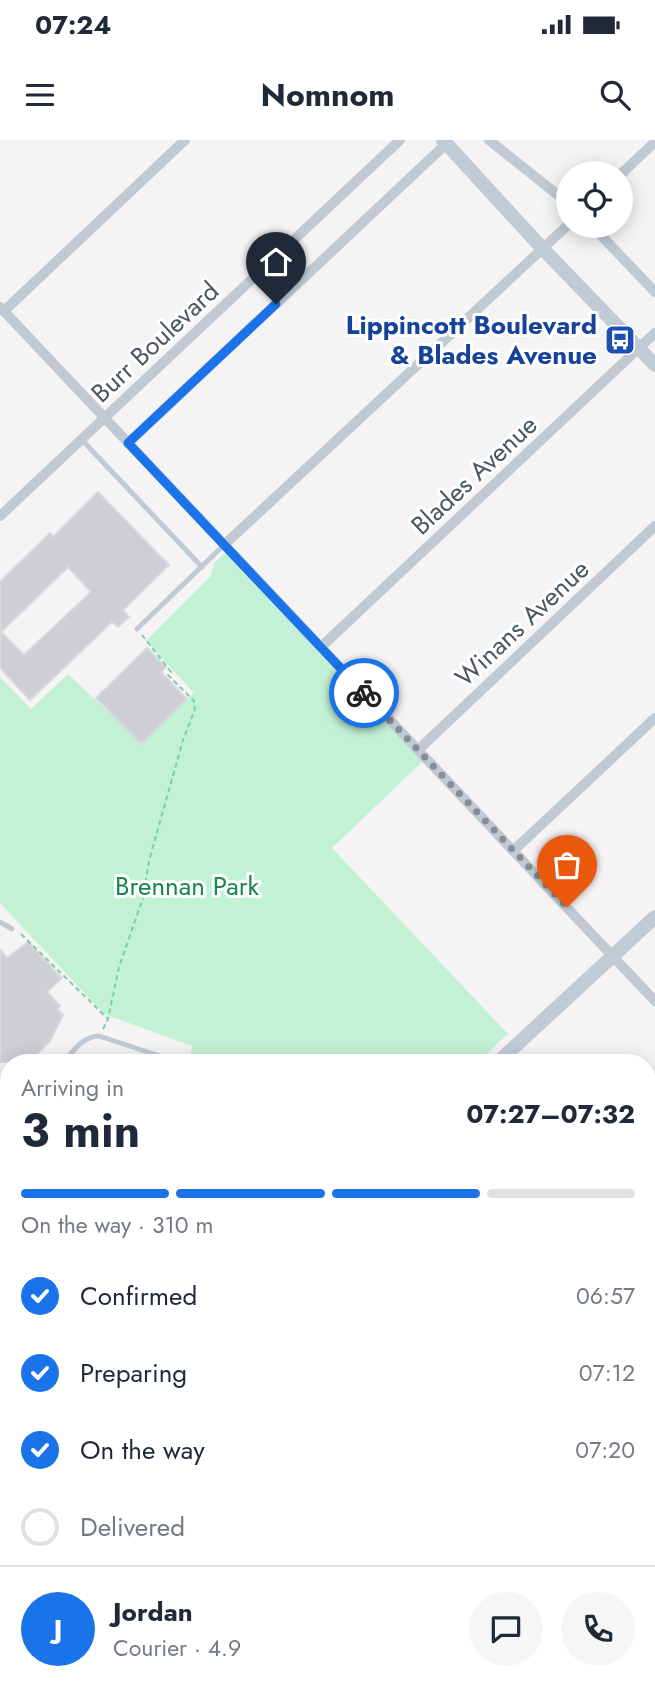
<!DOCTYPE html>
<meta charset="utf-8">
<style>
:root{--surface:#fff;--page:#f6f6f7;--text:#1f2937;--muted:#747a83;--line:#e0e1e3;--accent:#1a73e8}
body{margin:0;font-family:Jost,sans-serif;background:var(--page);color:var(--text);height:100vh;display:flex;flex-direction:column;font-size:26px;white-space:nowrap}
*{box-sizing:border-box;margin:0}
p{font-size:23px;color:var(--muted)}
.icon{flex:none;width:38px;height:38px;fill:none;stroke:currentColor;stroke-width:2;stroke-linecap:round;stroke-linejoin:round}
.map{position:relative;flex:1;overflow:hidden}
.drawer{position:absolute;left:0px;top:914px;width:656px;height:653px;display:flex;flex-direction:column;background:var(--surface);border-radius:28px 28px 0 0;box-shadow:0 4px 18px #0003}
.drawer>*{flex:none}
.buttons{position:absolute;left:556px;top:21px;display:grid;gap:14px}
.buttons a{display:grid;place-items:center;width:77px;height:77px;border-radius:50%;background:var(--surface);box-shadow:0 4px 18px #0003;font-size:35px}
.pin{position:absolute;display:grid;place-items:center;width:60px;height:60px;color:#fff;margin:-72px -30px;border-radius:50% 50% 50% 0;rotate:-45deg;box-shadow:0 0 7px #0007}
.pin .icon{rotate:45deg}
.courier{position:absolute;display:grid;place-items:center;width:70px;height:70px;margin:-35px;border:5px solid #1a73e8;border-radius:50%;background:#fff;color:#222;box-shadow:0 2px 9px #0007}
.summary em{font-style:normal;font-weight:700}
.summary div{display:flex;flex-direction:column-reverse}
.summary{display:flex;align-items:center;justify-content:space-between;height:119px;padding:0 21px}
h1{font-size:46px;font-weight:700;line-height:52px}
.bar{display:grid;grid-template-columns:repeat(4,1fr);gap:10px 7px;align-content:center;height:84px;padding:0 21px}
.bar i{height:9px;border-radius:5px;background:var(--line)}
.bar .current{background:var(--accent)}
.bar p{grid-column:span 4}
.line{display:flex;align-items:center;gap:18px;padding:0 21px;border-top:2px solid var(--line)}
.line div{flex:1}
.round{display:grid;place-items:center;flex:none;width:74px;height:74px;border-radius:37px;background:var(--page)}
ol{padding:0 21px;list-style:none}
li{display:flex;align-items:center;gap:21px;height:77px}
li p{margin-inline-start:auto}
li .icon{padding:7px;border-radius:50%;background:var(--accent);color:#fff;stroke-width:4}
li:last-child{color:var(--muted)}
li i{width:38px;height:38px;border:4px solid var(--line);border-radius:50%}
.status{display:flex;justify-content:space-between;align-items:center;height:49px;padding:0 35px;background:var(--surface);direction:ltr}
.status svg{height:19px;fill:currentColor}
header{display:flex;justify-content:space-between;align-items:center;height:91px;padding:0 21px;background:var(--surface);font-size:32px;font-weight:700}
.map>svg:first-child{display:block}
.green{fill:#c3f1d5}
.building{fill:#cdcfd5;stroke:#d7d9de;stroke-width:2;fill-rule:evenodd}
.lines{fill:none;stroke-linecap:round;stroke-linejoin:round}
.highway-casing{stroke:#7690ad;stroke-width:21}
.path{stroke:#7ad0a6;stroke-width:2;stroke-dasharray:5 3.5;stroke-linecap:butt}
.lane{stroke:#c1cad2;stroke-width:5}
.street{stroke:#c1cad2;stroke-width:10}
.secondary{stroke:#c1cbd6;stroke-width:14}
.highway{stroke:#8ba5c1;stroke-width:18}
.rail{stroke:#b5b8bd;stroke-width:3.5}
.done{stroke:#868d94;stroke-width:7;stroke-dasharray:0 12.6}
.route{stroke:#1a73e8;stroke-width:9}
.labels{text-anchor:middle;stroke-width:6;stroke-linejoin:round;paint-order:stroke}
.transit-label{font-size:26px;font-weight:bold;fill:#164399;stroke:#fff;text-anchor:end}
.street-label{font-size:26px;fill:#4a5661;stroke:#fff}
.park-label{font-size:26px;fill:#17864f;stroke:#fff}
</style>
<div class="status"><b>07:24</b><svg viewBox="0 0 49 12"><path d="M0 12V9h3v3zM5 12V6h3v6zM10 12V3h3v9zM15 12V0h3v12zM26 1h20v11H26zM47 4h2v5h-2z"/></svg></div>
<header><svg class="icon" aria-label="menu" viewBox="0 0 24 24"><path d="M4 6h16M4 12h16M4 18h16"/></svg>Nomnom<svg class="icon" aria-label="search" viewBox="0 0 24 24"><circle cx="10" cy="10" r="6"/><path d="M15 15l6 6"/></svg></header>
<div class="map">
<svg width="655" height="1566" viewBox="0 0 655 1566">
<rect width="100%" height="100%" fill="#f5f3f3"/>
<!-- green -->
<path class="green" d="M225 413 423 621 332 708 508 894 478 922H200L190 918 192 906 104 874 0 763V537L31 569 68 534 141 603 194 553 146 501 210 437 215 422Z"/>
<!-- building -->
<g class="building">
<path d="M98 352 169 425 123 470 129 477 118 487 112 482 30 560 0 528V442L50 393 53 397ZM68 427 91 452 24 515 1 492Z"/>
<path d="M147 508 166 527 161 532 187 559 141 604 96 558Z"/>
<path d="M28 802 62 838 47 852 60 866 57 869 63 875 50 901 29 922H0V810L7 818Z"/>
</g>
<g class="lines">
<!-- highway casing -->
<g class="highway-casing">
<g id="highway">
<path d="M0 1525 9 1534"/>
<path d="M0 1541 9 1550"/>
<path d="M15 1558 23 1566"/>
<path d="M33 1558 41 1566"/>
</g>
</g>
<!-- path -->
<g class="path">
<path d="M21 794 107 878"/>
<path d="M103 889 108 879 119 827 143 758 149 721 183 600 195 569 194 561 168 535 171 532 142 495"/>
<path d="M339 1558 366 1566"/>
<path d="M405 1565 407 1558"/>
<path d="M372 1566 374 1558"/>
</g>
<!-- lane -->
<g class="lane">
<path d="M82 300 202 427"/>
<path d="M137 489 224 405"/>
<path d="M0 782 12 789"/>
<path d="M64 922C74 910 82 897 99 896L178 922"/>
<path d="M206 1558 209 1566"/>
</g>
<!-- street -->
<g class="street">
<path d="M489 0 569 64"/>
<path d="M621 34 655 2"/>
<path d="M592 86 655 152"/>
<path d="M0 167 655 861"/>
<path d="M4 171 185 0"/>
<path d="M128 303 446 4"/>
<path d="M0 376 400 0"/>
<path d="M224 405 569 84"/>
<path d="M321 507 655 193"/>
<path d="M418 610 655 386"/>
<path d="M513 711 655 578"/>
<path d="M648 980 655 973"/>
<path d="M654 1159 655 1157"/>
<path d="M648 1308 655 1311"/>
<path d="M9 1453V1454"/>
<path d="M507 1566 509 1558"/>
</g>
<!-- secondary -->
<g class="secondary">
<path d="M443 0 543 109 655 225"/>
<path d="M498 922 655 777"/>
<path d="M0 1190 9 1199"/>
<path d="M263 1558 266 1566"/>
</g>
<!-- highway -->
<use href="#highway" class="highway"/>
<!-- rail -->
<g class="rail">
<path d="M0 999 9 1001"/>
<path d="M648 1201 655 1203"/>
</g>
</g>
<g class="lines">
<!-- done -->
<path class="done" d="M364 553 567 767"/>
<!-- route -->
<path class="route" d="M276 164 128 303 364 553"/>
</g>
<!-- icons -->
<defs>
<g id="bus-square" transform="scale(1.575)"><rect x="-9" y="-9" width="18" height="18" rx="4" fill="#1a4fb4" stroke="#fff"/><path d="M-5-6H5V4H4V6H2V4H-2V6H-4V4H-5ZM-3.5-4V0h7V-4ZM-3.5 1.2v1.5H-2V1.2ZM2 1.2v1.5H3.5V1.2Z" fill="#fff"/></g>
</defs>
<g fill-rule="evenodd">
<use href="#bus-square" x="620" y="200"/>
</g>
<g class="labels">
<!-- transit labels -->
<g class="transit-label">
<text x="597" y="194">Lippincott Boulevard<tspan x="597" dy="30">&amp; Blades Avenue</tspan></text>
</g>
<!-- street labels -->
<g class="street-label">
<text transform="translate(155 202) rotate(-43)" y="9">Burr Boulevard</text>
<text transform="translate(474 335) rotate(-43)" y="9">Blades Avenue</text>
<text transform="translate(522 483) rotate(-43)" y="9">Winans Avenue</text>
</g>
<!-- park labels -->
<g class="park-label">
<text x="187" y="755">Brennan Park</text>
</g>
</g>
</svg>
<div class="buttons">
<a><svg class="icon" aria-label="locate" viewBox="0 0 24 24"><circle cx="12" cy="12" r="6"/><path d="M12 2v4M12 18v4M2 12h4M18 12h4"/></svg></a>
</div>
<div class="pin" style="left:567px;top:767px;background:#ea580c"><svg class="icon" aria-label="bag" viewBox="0 0 24 24"><path d="M5 8h14l-1 12H6zM9 8a3 3 0 0 1 6 0"/></svg></div>
<div class="pin" style="left:276px;top:164px;background:#1f2937"><svg class="icon" aria-label="home" viewBox="0 0 24 24"><path d="M3 11l9-7 9 7M6 9v11h12V9"/></svg></div>
<div class="courier" style="left:364px;top:553px"><svg class="icon" aria-label="bike" viewBox="0 0 24 24"><circle cx="6" cy="16" r="4"/><circle cx="18" cy="16" r="4"/><path d="M6 16l4-8h5l3 8M10 8l3 8H6M13 5h3"/></svg></div>
<section class="drawer">
<div class="summary"><div><h1>3 min</h1><p>Arriving in</p></div><em>07:27–07:32</em></div>
<div class="bar"><i class="current"></i><i class="current"></i><i class="current"></i><i></i><p>On the way · 310 m</p></div>
<ol>
<li><svg class="icon" aria-label="check" viewBox="0 0 24 24"><path d="M5 12l5 5 9-10"/></svg>Confirmed<p>06:57</p></li>
<li><svg class="icon" aria-label="check" viewBox="0 0 24 24"><path d="M5 12l5 5 9-10"/></svg>Preparing<p>07:12</p></li>
<li><svg class="icon" aria-label="check" viewBox="0 0 24 24"><path d="M5 12l5 5 9-10"/></svg>On the way<p>07:20</p></li>
<li><i></i>Delivered</li>
</ol>
<div class="line" style="height:126px"><b class="round" style="background:var(--accent);color:#fff">J</b><div><b>Jordan</b><p>Courier · 4.9</p></div><a class="round"><svg class="icon" aria-label="chat" viewBox="0 0 24 24"><path d="M4 5h16v11H9l-5 4z"/></svg></a><a class="round"><svg class="icon" aria-label="phone" viewBox="0 0 24 24"><path d="M5 4h4l2 5-3 2q2 4 5 5l2-3 5 2v4C11 20 4 13 5 4z"/></svg></a></div>
</section>
</div>
